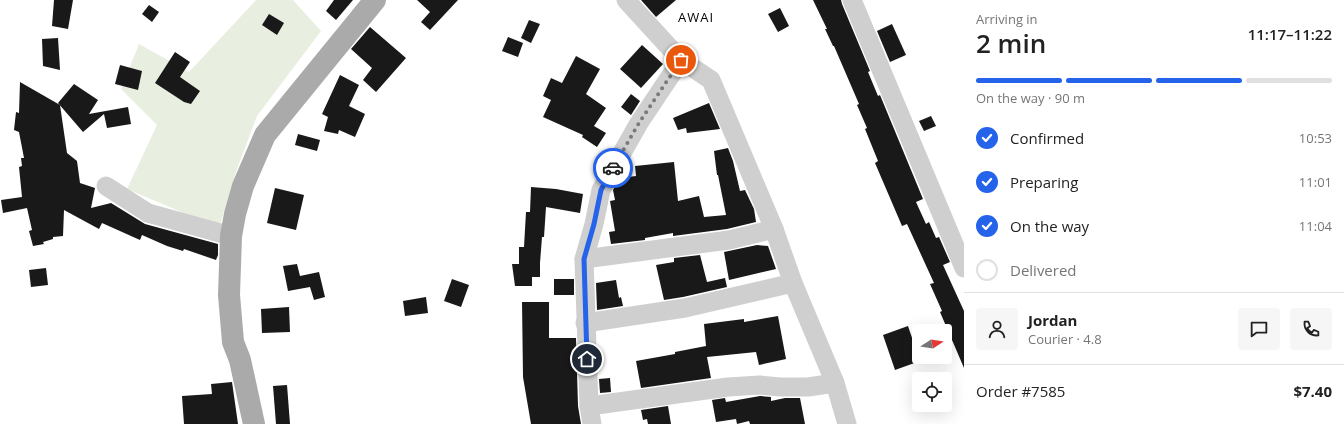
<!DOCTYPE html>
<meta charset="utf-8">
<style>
:root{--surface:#fff;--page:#f6f6f6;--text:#222;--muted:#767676;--line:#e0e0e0;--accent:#2563eb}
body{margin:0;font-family:"Open Sans",sans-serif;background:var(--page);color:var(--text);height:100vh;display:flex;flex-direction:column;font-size:15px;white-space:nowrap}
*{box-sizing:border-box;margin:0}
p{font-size:13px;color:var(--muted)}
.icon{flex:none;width:22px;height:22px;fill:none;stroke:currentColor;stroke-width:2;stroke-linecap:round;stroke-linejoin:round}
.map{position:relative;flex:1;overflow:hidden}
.drawer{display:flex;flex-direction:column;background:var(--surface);width:380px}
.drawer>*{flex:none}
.needle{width:26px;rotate:78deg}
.tools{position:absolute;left:912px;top:324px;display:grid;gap:8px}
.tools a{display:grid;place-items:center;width:40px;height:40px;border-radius:4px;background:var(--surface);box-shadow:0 4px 16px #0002;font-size:20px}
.pin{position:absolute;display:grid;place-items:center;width:34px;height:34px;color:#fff;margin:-17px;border:2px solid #fff;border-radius:50%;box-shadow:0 1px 4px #0007}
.courier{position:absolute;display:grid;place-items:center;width:40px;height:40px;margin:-20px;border:3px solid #2563eb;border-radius:50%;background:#fff;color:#222;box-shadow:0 1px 5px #0007}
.headline em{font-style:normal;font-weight:600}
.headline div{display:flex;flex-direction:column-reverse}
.headline{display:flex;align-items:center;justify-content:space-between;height:68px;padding:0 12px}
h1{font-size:26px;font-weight:600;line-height:30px}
.bar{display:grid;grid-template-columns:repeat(4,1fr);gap:6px 4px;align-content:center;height:48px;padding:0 12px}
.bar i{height:5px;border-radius:3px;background:var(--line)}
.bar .selected{background:var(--accent)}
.bar p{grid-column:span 4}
.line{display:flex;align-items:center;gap:10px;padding:0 12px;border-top:1px solid var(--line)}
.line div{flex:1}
.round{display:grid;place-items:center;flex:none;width:42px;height:42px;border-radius:4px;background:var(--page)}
ol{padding:0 12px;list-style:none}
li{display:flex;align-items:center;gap:12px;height:44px}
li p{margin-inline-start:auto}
li .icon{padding:4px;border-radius:50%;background:var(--accent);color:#fff;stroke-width:4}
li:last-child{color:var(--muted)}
li i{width:22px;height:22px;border:2px solid var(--line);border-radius:50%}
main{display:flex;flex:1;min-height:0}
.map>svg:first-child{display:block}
.green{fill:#e9efe0}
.building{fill:#191919}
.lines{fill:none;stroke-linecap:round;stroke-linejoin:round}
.minor{stroke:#cfcfcf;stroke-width:19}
.major{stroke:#aaa;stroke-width:22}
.done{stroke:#7a7a7a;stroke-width:4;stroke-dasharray:0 7.2}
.route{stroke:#2563eb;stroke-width:5}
.labels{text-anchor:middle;stroke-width:4;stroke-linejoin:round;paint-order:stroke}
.quarter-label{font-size:13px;letter-spacing:1px;fill:#000;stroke:#fff}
</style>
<main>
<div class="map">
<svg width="964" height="424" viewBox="0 0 964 424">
<rect width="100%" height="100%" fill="#fff"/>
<!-- green -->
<path class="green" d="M256 0H293L321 31 257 116 237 169 219 228 127 189 157 125 121 89 139 44 189 72Z"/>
<!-- building -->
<g class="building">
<path d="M54 0H73L68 29 52 26Z"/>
<path d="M334 0H353L336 20 326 11Z"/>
<path d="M417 0H458L430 30 421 22 430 12Z"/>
<path d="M641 0H676L656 17Z"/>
<path d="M813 0H841L842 4 870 71 868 72 878 96 880 95 923 199 916 202 926 224 929 222 936 238 939 237 950 262 943 265 964 311V368L940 312 942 311 930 284 934 283 907 224 902 226 875 163 878 161 865 129 867 128 857 105 859 104 834 46H833L825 29H827Z"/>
<path d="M149 5 159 12 152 22 142 14Z"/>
<path d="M780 8 789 26 778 32 768 14Z"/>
<path d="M269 14 284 23 277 35 262 25Z"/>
<path d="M529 20 540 24 531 43 521 38Z"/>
<path d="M892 24 906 55 890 62 877 31Z"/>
<path d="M370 27 406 58 376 92 363 80 372 68 351 49Z"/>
<path d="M508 37 523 43 518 57 502 51Z"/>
<path d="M58 38 60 70 43 66 42 39Z"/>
<path d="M642 45 663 64 641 88 620 69Z"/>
<path d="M175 52 190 62 180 77 200 91 191 104 184 102 155 83Z"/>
<path d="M576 56 600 69 586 94 606 108 594 126 606 133 597 147 582 137 583 135 543 117 551 100 543 96 551 78 562 83Z"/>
<path d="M120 65 142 71 138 90 115 84Z"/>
<path d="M340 75 359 85 349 106 365 114 355 137 339 130 338 134 324 131 328 117 322 114Z"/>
<path d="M20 82 60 105 67 153 77 161 80 183 95 188 91 208 111 203 145 224 218 244V255L216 260 184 249 183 251 167 246 142 235 140 240 102 223 99 229 64 210 63 236 53 237V239L43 242 44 244 33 246 29 231 32 230 27 208 3 213 1 200 22 197 19 167 22 166 21 158H24L19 132 14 130 16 112 19 113Z"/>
<path d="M74 84 98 100 89 114 128 107 131 124 107 128 104 114 83 132 58 103Z"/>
<path d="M631 94 640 101 631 115 621 107Z"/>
<path d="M709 103 720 129 687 133 686 128 678 130 673 118Z"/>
<path d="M931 116 936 126 924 131 919 121Z"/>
<path d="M298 134 320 140 317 151 295 145Z"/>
<path d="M728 148 733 161 740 191 745 190 754 209 756 222 727 229 673 236V233L645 238V240L611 244 609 232 615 231 610 201 615 200 613 190 620 178 636 176 635 166 674 162 678 201 699 196 704 217 726 215 718 175H717L714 151Z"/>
<path d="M531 187 556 189 583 194 580 213 546 207 544 237H542L540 263V277H532V286H515L512 264H519V247H524L526 212H530Z"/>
<path d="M275 188 304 195 296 230 267 223Z"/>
<path d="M757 245 768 246 776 269 729 280 724 252Z"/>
<path d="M700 255 707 282 725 278 727 287 683 297 664 300 656 265 674 262V258Z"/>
<path d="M297 264 300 276 319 272 325 297 314 300 310 287 288 291 283 266Z"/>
<path d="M46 268 48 285 31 287 29 270Z"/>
<path d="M452 279 469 285 461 307 444 301Z"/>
<rect x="554" y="279" width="20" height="16"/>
<path d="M616 280 619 298 621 297 623 306 597 310 596 283Z"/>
<path d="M426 297 428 313 405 316 403 301Z"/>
<path d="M522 302H549V338H576L578 406 581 424H531L523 377Z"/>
<path d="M289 307 290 332 262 333 261 309Z"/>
<path d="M778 316 786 359 759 365 756 352 707 357 711 378 641 388 636 361 675 354V352L706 346 704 324 744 319V322Z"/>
<path d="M908 326 920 361 895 370 883 335Z"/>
<path d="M610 378 611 392 600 393 599 379Z"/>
<path d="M232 382 238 424H184L182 396 212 394 211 384Z"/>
<path d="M287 385 290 424H276L273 386Z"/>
<path d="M760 396 771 397V401L785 398H800L805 424H750L749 421 737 424 736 419 716 422 712 400 725 398 726 402Z"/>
<path d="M668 406 671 424H648L647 419 643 420 641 410Z"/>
</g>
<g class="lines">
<!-- minor -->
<g class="minor">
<path d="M626 0 681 60 711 80 774 229 793 283 835 383 847 424"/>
<path d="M852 0 964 268"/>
<path d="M106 186 148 213 231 236"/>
<path d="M584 259 729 240 774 229"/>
<path d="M585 323 685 308 793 283"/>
<path d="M589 406 728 387 760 385 780 387H808L835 383"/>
<path d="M592 424 589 406 584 259 594 224 601 190 639 123 681 60"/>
</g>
<!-- major -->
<path class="major" d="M254 424 240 360 233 342 229 295 231 236 235 214 243 186 265 135 375 0"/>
</g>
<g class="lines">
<!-- done -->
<path class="done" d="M613 168 639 123 681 60"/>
<!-- route -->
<path class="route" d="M587 359 584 259 594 224 601 190 613 168"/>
</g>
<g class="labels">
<!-- quarter labels -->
<g class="quarter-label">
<text x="696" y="22">AWAI</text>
</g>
</g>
</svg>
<div class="tools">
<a><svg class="needle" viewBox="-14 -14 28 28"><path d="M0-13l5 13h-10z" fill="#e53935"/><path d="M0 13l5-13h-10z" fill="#767676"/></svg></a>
<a><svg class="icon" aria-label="locate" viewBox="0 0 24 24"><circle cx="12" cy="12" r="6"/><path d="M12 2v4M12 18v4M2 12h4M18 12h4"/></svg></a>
</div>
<div class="pin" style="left:681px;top:60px;background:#ea580c"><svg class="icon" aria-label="bag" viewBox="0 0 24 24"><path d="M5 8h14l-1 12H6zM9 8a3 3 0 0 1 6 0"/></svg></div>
<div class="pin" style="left:587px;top:359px;background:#1f2937"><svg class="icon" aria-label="home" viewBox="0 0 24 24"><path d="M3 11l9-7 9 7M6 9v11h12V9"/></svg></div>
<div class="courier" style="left:613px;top:168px"><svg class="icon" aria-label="car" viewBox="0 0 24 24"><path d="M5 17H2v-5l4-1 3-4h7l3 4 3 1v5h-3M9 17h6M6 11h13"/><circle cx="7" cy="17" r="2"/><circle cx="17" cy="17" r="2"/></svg></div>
</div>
<section class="drawer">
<div class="headline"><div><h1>2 min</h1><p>Arriving in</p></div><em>11:17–11:22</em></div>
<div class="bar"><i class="selected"></i><i class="selected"></i><i class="selected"></i><i></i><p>On the way · 90 m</p></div>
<ol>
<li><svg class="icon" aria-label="check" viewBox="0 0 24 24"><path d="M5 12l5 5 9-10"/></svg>Confirmed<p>10:53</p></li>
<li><svg class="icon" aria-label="check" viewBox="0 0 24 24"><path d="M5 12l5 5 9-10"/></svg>Preparing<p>11:01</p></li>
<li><svg class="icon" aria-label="check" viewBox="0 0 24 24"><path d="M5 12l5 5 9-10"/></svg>On the way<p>11:04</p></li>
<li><i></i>Delivered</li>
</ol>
<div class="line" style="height:72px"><a class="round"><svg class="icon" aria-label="person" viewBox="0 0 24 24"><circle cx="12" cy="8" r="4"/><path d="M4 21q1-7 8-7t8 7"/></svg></a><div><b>Jordan</b><p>Courier · 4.8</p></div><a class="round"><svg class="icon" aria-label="chat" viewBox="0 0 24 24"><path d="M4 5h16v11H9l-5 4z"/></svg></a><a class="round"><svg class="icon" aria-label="phone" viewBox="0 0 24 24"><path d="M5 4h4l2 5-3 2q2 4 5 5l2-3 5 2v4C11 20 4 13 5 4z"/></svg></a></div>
<div class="line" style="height:52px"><div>Order #7585</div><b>$7.40</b></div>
</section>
</main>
